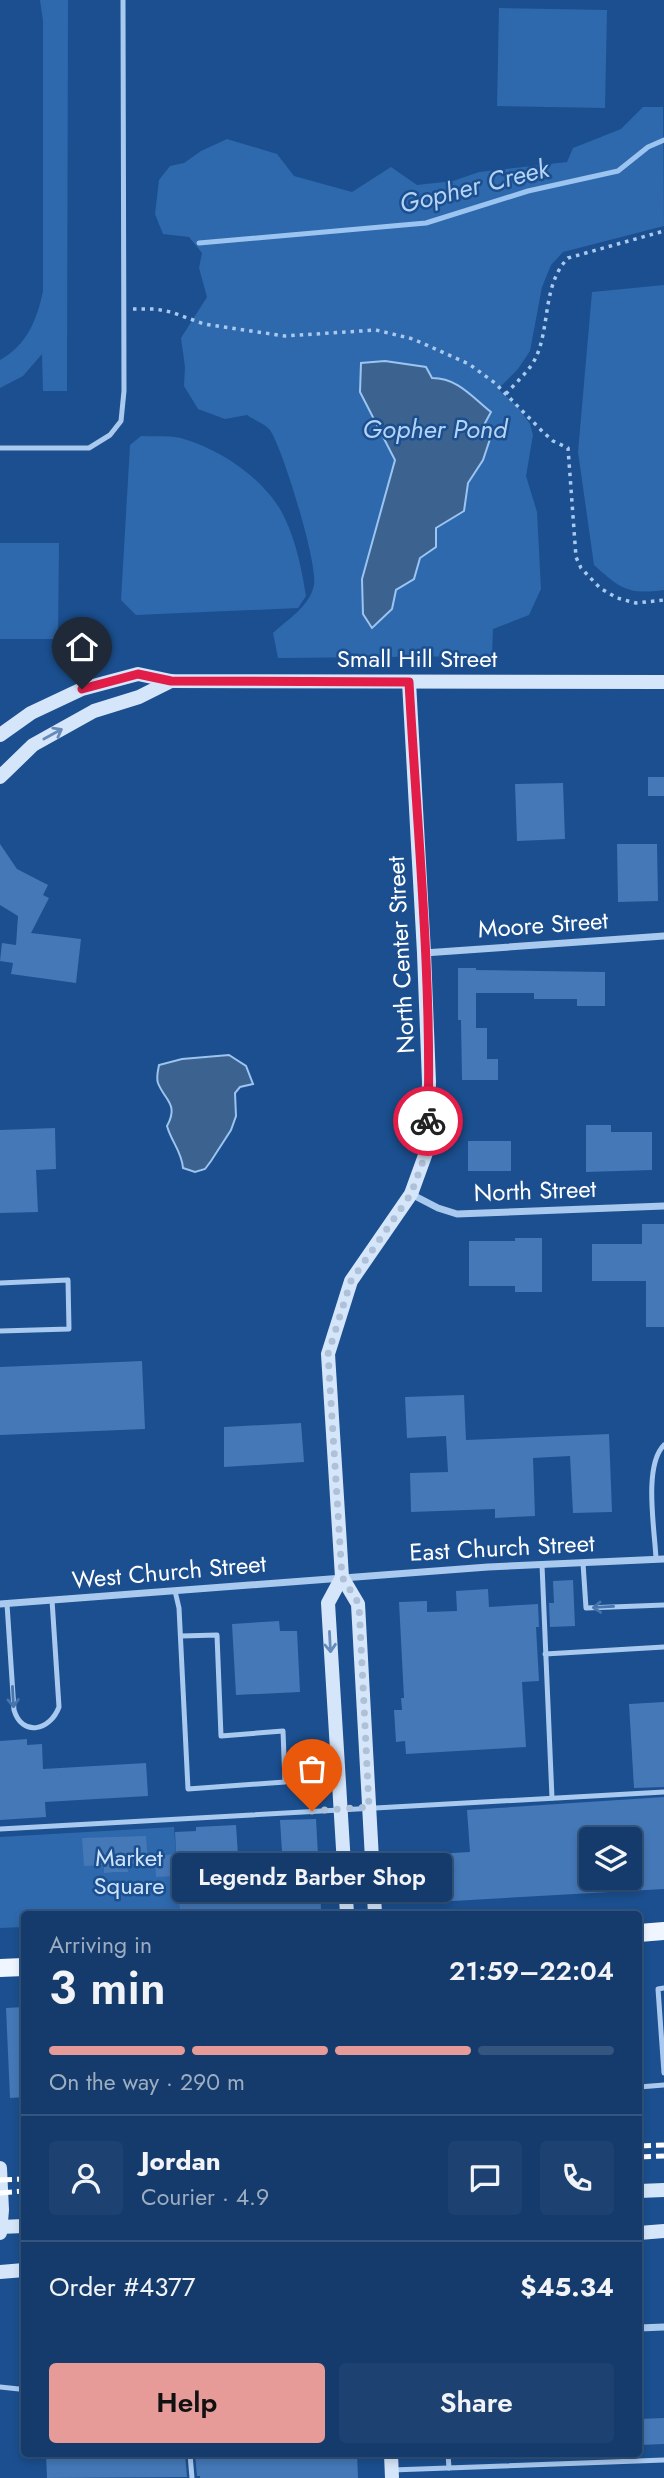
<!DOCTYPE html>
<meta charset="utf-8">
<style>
:root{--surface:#143b6b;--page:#1d4271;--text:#f1f3f6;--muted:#9dadc1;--line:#33557e;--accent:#e69b98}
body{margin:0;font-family:Jost,sans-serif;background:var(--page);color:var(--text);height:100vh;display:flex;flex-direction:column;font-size:26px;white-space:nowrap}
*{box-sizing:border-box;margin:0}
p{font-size:23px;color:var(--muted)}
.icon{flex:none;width:38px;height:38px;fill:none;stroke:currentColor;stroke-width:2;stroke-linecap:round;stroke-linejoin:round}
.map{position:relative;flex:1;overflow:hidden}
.side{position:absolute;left:21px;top:1911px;width:621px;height:546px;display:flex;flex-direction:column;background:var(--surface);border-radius:7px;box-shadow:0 4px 10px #0003,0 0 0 2px var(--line)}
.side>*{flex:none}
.buttons{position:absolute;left:579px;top:1827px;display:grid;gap:14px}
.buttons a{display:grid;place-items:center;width:63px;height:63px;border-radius:7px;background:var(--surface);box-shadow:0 4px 10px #0003,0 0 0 2px var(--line);font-size:35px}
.pin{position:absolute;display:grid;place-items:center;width:60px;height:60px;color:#fff;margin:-72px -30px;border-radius:50% 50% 50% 0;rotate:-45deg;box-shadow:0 0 7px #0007}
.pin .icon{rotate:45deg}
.courier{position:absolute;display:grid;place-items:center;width:70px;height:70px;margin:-35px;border:5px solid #e11d48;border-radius:50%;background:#fff;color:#222;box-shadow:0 2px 9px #0007}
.bubble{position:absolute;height:49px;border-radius:7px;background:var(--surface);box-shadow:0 4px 10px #0003,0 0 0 2px var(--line);font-size:23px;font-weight:600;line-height:49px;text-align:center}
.overview em{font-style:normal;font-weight:600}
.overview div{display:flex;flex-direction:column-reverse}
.overview{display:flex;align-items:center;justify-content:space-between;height:119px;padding:0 28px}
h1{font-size:46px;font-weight:600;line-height:52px}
.bar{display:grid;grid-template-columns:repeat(4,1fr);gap:10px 7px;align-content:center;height:84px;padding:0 28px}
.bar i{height:9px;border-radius:5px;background:var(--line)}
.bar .active{background:var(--accent)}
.bar p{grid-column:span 4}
.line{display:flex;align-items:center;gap:18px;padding:0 28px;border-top:2px solid var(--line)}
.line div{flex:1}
.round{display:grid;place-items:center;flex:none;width:74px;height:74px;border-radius:7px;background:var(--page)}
.action{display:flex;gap:14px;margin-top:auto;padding:14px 28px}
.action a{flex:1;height:80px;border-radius:7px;background:var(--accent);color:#111;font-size:28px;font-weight:600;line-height:80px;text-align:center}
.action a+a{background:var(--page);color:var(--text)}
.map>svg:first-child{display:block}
.green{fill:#2e69ad}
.water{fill:#3c6290;stroke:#9cc4f0;stroke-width:2}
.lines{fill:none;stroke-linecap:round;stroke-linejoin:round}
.stream{stroke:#9cc4f0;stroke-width:5}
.building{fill:#4478b7;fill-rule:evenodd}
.path{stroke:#a9c9ee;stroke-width:3.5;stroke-dasharray:3.5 5;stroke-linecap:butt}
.lane{stroke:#a9c9ee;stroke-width:5}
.street{stroke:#a9c9ee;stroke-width:7}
.secondary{stroke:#d6e6fa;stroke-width:14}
.primary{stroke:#f0f6ff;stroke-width:18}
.rail{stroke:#fff;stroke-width:5;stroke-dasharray:12 5;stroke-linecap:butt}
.oneway{stroke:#668bba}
.oneway2{stroke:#4674ac}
.done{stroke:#afc1d8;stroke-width:7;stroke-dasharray:0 12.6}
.route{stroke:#e11d48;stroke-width:9}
.labels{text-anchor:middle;stroke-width:5;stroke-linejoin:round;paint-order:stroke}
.street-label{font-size:24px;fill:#fff;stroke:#1b4f8f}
.park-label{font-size:24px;fill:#cfe3fa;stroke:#1b4f8f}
.water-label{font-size:26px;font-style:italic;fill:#b5d3f5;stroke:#1b4f8f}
</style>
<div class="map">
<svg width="664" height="2478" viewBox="0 0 664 2478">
<rect width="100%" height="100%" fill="#1b4f8f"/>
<!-- green -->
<g class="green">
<path d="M40 0H68L67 391H43L42 354 23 376 0 388V360C27 345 37 320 43 291V21Z"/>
<path d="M499 8 607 10 605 108 497 106Z"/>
<path d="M643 107H663L664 226 563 252 551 265 542 287 530 351 518 369 498 389 518 407 530 424 533 435 526 476 537 512 541 589 529 615 493 629 492 656 278 658 273 633C288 619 310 606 314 585 318 564 283 449 270 430 265 424 254 420 247 415L225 419 198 409 184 386 185 367 181 338 207 297 199 268 202 253 189 237 163 234 155 214 159 180 170 166 184 163 201 151 227 139 277 154 294 176 352 192 391 167 417 185 453 181 479 172 567 162 573 148 621 129Z"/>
<path d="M664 285V590C627 595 620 588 594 565L578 452 592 292Z"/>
<path d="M141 436C155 437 171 435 184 439 224 451 271 483 287 523 297 546 302 571 306 596L298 608 136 615 121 600 130 445Z"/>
<path d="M0 543H59L58 639H0Z"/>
<path d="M174 1827 180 1914H24V1927L0 1928V1837Z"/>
</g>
<!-- water -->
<g class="water">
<path d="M385 361 426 367 432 378C458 378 472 397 491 412L484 425 491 436 483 460 468 483 464 511 436 528V547L420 558 414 579 396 590 392 609 372 628 363 614 362 579 395 460 360 392 361 363Z"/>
<path d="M229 1055 246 1066 253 1084 240 1087 235 1093 236 1116 231 1130 211 1161 205 1169 195 1172 183 1168C182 1152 171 1141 167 1126 179 1104 165 1101 158 1083 156 1077 158 1071 159 1065L182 1059Z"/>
</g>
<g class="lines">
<!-- stream -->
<path class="stream" d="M199 243 426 223 528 191 618 171 648 147 664 140"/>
</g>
<!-- building -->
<g class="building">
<rect x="648" y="777" width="16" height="19"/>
<path d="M563 783 565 839 517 841 515 784Z"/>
<path d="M0 844 17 869 48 885 43 895 49 898 31 933 81 939 76 983 11 974 13 963 0 961 2 943 16 945 18 916 0 905Z"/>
<path d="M617 844H657L658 901 618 902Z"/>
<path d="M458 968H476V970L605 972V1006H577V999H534V993H476V1028H487V1059H498V1080H462L461 1020H458Z"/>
<path d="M586 1125H611V1132H652V1170L586 1172Z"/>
<path d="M55 1128 56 1169 36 1170 38 1212 0 1213V1130Z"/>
<rect x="468" y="1141" width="43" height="30"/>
<path d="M642 1224H664V1327H646V1281H592V1244H642Z"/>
<path d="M515 1238H542V1292H515V1286H469V1241H515Z"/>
<path d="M142 1361 145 1429 0 1435V1367Z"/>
<path d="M464 1395 466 1440 609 1434 612 1512 573 1513 570 1456 533 1458 535 1516 495 1518V1509L411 1512 410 1473 448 1472 446 1436 407 1438 405 1397Z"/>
<path d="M301 1423 304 1462 224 1467V1427Z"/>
<path d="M573 1580 575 1626 550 1627 549 1603H554L553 1581Z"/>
<path d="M488 1589 489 1607 538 1604 539 1627H536L539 1681 522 1682 526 1747 406 1754 405 1741 396 1742 394 1710H402L401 1698H404L399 1602 427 1601V1612L457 1611 456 1591Z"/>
<path d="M279 1621 280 1631H297L300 1692 236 1695 232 1624Z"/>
<path d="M664 1702V1787L634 1788 629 1704Z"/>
<path d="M27 1739V1745L42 1744 43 1769 146 1763 148 1796 45 1802 46 1817 0 1820V1741Z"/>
<path d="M664 1797V1889L400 1904 397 1856 470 1852 467 1810ZM592 1839H630V1878H592Z"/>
<path d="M316 1819 321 1909 233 1914H180L177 1876 156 1877 155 1856 176 1854 175 1832 196 1831V1827L236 1825 238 1855 282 1852 280 1820Z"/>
<path d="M146 1836 148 1863 127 1864 128 1872H115L104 1873V1865L84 1866 82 1838Z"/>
<path d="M24 2007V2097L10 2098 6 2008Z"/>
<path d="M664 2418V2444L639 2445V2419Z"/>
<path d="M46 2454H185L187 2477 47 2478Z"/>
<path d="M195 2454H357L358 2478H200V2476H197Z"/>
</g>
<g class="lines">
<!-- path -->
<g class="path">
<path d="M133 309H155L171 312 204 324 265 333 285 336 376 330 413 339 469 364 495 383 543 432 553 441 568 448 576 557 581 568 600 588 617 598 636 603 664 600"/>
<path d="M506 394C516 382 531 370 537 355 550 324 543 284 568 258L664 231"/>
</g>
<!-- lane -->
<g class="lane">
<path d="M0 448H89L110 435 121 421 124 391 123 0"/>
<path d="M0 1283 68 1280 69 1329 0 1331"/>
<path d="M656 1559C655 1531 643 1466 664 1445"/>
<path d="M583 1563 586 1608 664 1605"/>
<path d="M542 1565 552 1798"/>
<path d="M175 1591 179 1608 188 1789 285 1782 283 1731 221 1736 217 1635 181 1636"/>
<path d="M7 1604 14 1710C22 1737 50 1731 59 1707L52 1600"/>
<path d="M545 1654 664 1647"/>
<path d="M0 1829 664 1792"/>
<path d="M664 1988 658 1989 664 2073"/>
<path d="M639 2087 664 2085"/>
<path d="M0 2387 19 2389 24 2387"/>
<path d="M190 2454 192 2478"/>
<path d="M448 2454 449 2468"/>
<path d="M392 2470 664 2460"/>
</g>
<!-- street -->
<g class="street">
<path d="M424 953 664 936"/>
<path d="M411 1194 438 1208 457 1214 664 1206"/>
<path d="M0 1604 488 1567 664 1559"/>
<path d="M639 2328 664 2327"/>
</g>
<!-- secondary -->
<g class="secondary">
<path d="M0 735 31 713 82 689 138 674 171 681 664 682"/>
<path d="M0 777 33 745 94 711 139 697 171 681"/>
<path d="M342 1577 328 1603 347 1914"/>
<path d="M375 1914 358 1604 342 1577 328 1354 351 1281 411 1194 427 1150 429 1082 424 953 409 682"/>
<path d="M0 2168 2 2210 0 2233"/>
<path d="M639 2191 664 2190"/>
<path d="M0 2227 24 2226"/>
<path d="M639 2233 664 2231"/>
<path d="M0 2272 24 2270"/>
<path d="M391 2454 392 2478"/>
</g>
<!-- primary -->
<g class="primary">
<path d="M639 1933 664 1931"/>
<path d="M0 1968 24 1967"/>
</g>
<!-- rail -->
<g class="rail">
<path d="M639 2146 664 2145"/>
<path d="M639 2157 664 2156"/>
<path d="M0 2180 24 2179"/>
<path d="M0 2193 24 2191"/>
</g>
</g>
<!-- one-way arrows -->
<defs><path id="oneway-shaft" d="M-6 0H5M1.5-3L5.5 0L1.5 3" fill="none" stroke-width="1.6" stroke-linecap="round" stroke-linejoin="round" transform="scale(1.75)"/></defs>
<g class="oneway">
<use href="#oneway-shaft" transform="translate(53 734) rotate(-29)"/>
<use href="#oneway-shaft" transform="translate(330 1642) rotate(87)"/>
</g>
<g class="oneway2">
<use href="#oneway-shaft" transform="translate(603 1607) rotate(177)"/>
<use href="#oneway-shaft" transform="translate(13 1697) rotate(87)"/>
</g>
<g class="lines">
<!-- done -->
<path class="done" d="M312 1811 369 1807 359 1604 342 1577 328 1354 351 1281 411 1194 427 1150 428 1121"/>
<!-- route -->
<path class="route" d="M82 689 138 674 171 681 409 682C417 828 432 976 428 1121"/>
</g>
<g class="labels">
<!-- street labels -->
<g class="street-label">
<text x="417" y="667">Small Hill Street</text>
<text transform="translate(543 925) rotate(-4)" y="8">Moore Street</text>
<text transform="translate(401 955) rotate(-93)" y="8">North Center Street</text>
<text transform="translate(535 1191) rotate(-2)" y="8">North Street</text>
<text transform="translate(502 1548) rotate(-3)" y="8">East Church Street</text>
<text transform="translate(169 1572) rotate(-5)" y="8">West Church Street</text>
</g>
<!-- park labels -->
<g class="park-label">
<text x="129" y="1866">Market<tspan x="129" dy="28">Square</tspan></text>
</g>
<!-- water labels -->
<g class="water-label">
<text transform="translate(474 186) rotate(-14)" y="9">Gopher Creek</text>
<text x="435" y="438">Gopher Pond</text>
</g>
</g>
</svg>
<div class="buttons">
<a><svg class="icon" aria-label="layers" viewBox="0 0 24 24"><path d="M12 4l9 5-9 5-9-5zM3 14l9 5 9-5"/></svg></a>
</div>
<div class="pin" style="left:312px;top:1811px;background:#ea580c"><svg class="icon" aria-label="bag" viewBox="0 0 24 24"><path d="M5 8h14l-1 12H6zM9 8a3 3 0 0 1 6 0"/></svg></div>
<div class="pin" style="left:82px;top:689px;background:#1f2937"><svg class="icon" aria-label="home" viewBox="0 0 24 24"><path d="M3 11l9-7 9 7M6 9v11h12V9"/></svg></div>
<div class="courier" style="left:428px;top:1121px"><svg class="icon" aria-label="bike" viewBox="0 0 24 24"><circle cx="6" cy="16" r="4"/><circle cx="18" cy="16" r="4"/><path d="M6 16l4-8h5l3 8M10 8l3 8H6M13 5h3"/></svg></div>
<div class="bubble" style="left:172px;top:1853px;width:280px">Legendz Barber Shop</div>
<section class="side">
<div class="overview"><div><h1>3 min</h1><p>Arriving in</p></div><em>21:59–22:04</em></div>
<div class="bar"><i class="active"></i><i class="active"></i><i class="active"></i><i></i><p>On the way · 290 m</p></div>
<div class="line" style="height:126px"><a class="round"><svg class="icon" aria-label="person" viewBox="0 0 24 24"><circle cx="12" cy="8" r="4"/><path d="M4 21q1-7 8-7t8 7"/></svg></a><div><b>Jordan</b><p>Courier · 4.9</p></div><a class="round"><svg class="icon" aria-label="chat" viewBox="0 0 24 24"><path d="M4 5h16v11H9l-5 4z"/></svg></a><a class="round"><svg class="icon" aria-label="phone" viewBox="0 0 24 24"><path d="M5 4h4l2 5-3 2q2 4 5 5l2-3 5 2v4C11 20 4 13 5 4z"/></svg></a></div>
<div class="line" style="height:91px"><div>Order #4377</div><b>$45.34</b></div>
<div class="action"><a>Help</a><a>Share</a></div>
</section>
</div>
